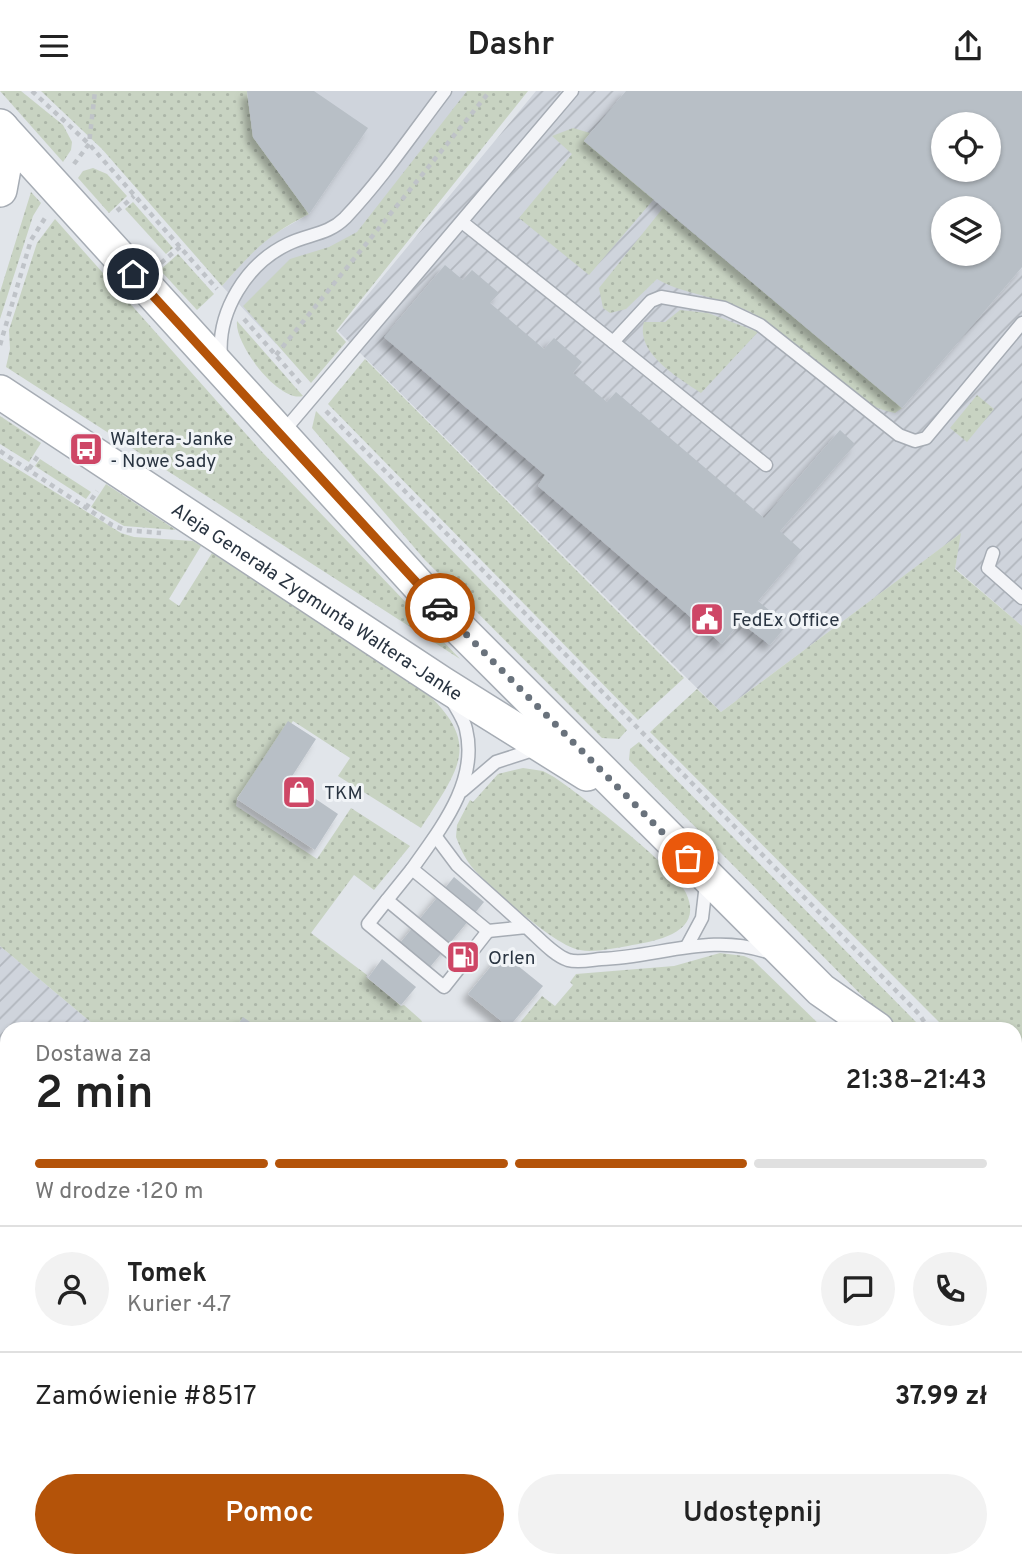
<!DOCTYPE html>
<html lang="pl">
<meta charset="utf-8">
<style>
:root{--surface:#fff;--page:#f2f2f2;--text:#222;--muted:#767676;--line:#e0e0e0;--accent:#b45309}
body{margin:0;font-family:Overpass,sans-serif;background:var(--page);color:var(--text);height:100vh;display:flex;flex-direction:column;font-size:26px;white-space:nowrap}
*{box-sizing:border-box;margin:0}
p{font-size:23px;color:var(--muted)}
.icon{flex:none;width:38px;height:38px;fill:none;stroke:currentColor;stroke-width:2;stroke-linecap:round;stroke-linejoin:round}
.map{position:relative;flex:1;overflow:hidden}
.details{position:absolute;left:0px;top:931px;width:1022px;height:546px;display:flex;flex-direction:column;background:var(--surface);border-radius:21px 21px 0 0;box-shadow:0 2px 5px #0004}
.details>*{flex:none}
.buttons{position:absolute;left:931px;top:21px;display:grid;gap:14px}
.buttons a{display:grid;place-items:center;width:70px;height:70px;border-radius:50%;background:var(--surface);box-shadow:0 2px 5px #0004;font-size:35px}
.pin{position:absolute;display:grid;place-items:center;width:60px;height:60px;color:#fff;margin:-30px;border:4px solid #fff;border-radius:50%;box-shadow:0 2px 7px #0007}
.courier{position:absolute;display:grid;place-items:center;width:70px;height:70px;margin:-35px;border:5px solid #b45309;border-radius:50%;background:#fff;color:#222;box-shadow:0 2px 9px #0007}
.summary em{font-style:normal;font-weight:600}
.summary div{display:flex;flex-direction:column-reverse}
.summary{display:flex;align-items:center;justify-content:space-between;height:119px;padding:0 35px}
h1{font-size:46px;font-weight:600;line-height:52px}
.bar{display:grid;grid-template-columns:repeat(4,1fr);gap:10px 7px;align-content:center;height:84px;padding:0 35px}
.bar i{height:9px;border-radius:5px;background:var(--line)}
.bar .selected{background:var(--accent)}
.bar p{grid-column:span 4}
.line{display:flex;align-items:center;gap:18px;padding:0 35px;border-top:2px solid var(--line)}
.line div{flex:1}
.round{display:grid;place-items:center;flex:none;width:74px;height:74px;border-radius:37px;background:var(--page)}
.primary-button{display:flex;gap:14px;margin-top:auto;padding:14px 35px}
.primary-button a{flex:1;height:80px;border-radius:42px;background:var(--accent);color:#fff;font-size:28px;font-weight:600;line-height:80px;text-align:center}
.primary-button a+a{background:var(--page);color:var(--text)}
header{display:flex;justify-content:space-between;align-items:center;height:91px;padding:0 35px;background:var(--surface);font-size:32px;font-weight:600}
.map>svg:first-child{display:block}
.built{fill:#cfd4dc}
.industrial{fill:url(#industrial-furrows);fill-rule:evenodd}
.grass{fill:url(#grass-dots)}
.building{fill:#b8bfc6;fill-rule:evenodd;filter:url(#shadow)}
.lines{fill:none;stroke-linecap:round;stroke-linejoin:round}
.lane-casing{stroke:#a6acb4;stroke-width:15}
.street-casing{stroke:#a6acb4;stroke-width:27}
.secondary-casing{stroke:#a6acb4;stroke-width:36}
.path{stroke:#bfc3c8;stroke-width:4.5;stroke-dasharray:5 5;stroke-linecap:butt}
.lane{stroke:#f4f5f8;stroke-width:12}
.street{stroke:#f4f5f8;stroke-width:24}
.secondary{stroke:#fff;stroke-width:33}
.done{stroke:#69727c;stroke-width:7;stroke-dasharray:0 12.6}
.route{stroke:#b45309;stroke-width:9}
.labels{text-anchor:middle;stroke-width:6;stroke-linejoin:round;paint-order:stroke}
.poi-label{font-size:19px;fill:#293441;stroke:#f1f4f7;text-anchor:start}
.street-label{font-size:19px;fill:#293441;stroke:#f1f4f7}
</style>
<header><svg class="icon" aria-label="menu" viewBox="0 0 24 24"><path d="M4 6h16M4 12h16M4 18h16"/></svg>Dashr<svg class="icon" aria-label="share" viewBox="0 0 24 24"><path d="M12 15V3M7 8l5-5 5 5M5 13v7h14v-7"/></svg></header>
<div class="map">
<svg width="1022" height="1477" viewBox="0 0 1022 1477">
<defs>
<pattern id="industrial-furrows" width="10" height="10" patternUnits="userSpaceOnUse" patternTransform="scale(1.75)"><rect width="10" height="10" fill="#cfd4dc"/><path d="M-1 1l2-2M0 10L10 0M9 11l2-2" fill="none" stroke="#b2b7be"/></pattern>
<pattern id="grass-dots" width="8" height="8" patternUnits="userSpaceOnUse" patternTransform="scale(1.75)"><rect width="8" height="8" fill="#c8d3c2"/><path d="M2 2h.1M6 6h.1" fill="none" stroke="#acb6a8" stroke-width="1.8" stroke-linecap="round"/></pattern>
<filter id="shadow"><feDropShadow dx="-6" dy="6" stdDeviation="3.5" flood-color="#0004"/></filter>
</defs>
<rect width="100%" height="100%" fill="#e1e5ea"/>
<!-- built -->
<path class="built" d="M247 0H478L276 253 222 195 260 151 309 123 253 46Z"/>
<!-- industrial -->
<g class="industrial">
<path d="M536 0H1022V535L955 477 960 443 721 621 338 240ZM943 33H989V79H943ZM943 117H989V163H943Z"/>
<path d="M0 855 99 938H7V1243L0 1244Z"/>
</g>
<!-- grass -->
<g class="grass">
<path d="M0 0H21L63 34 72 51 71 59 63 71Z"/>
<path d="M41 0H247L253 46 309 123C267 144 253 160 222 195L102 58Z"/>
<path d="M467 0H528L336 240 346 251 311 292 243 215 290 168 329 156 357 141Z"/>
<path d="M573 37 590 42 584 50 654 108 589 184 519 127 572 63 552 45Z"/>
<path d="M93 77 107 83 127 105 109 122 78 87 83 80Z"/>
<path d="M31 101 41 112 33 125 0 228V201Z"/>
<path d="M133 111 173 157 166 163 125 118Z"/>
<path d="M663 117 902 317 895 322C843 312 802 253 757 225 726 205 688 206 657 188L626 218 610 222 603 217 599 197Z"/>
<path d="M55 128 261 360 460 568 6 276 10 258 9 239 37 152Z"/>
<path d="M178 163 214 203 197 219 160 179Z"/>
<path d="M680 219 708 222 758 241 701 302C679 287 635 262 644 231H665Z"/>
<path d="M237 230 303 305C279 312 234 253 237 230Z"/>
<path d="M365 268 684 587 638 629 328 313Z"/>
<path d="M977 304 994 318 967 351 950 337Z"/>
<path d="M316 320 627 639 619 648 602 647 425 469 312 337Z"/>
<path d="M0 325 41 352 29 371 0 353Z"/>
<path d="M0 367 121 442 134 446 193 450 201 455 169 508 179 515 212 462 418 594C483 651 462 673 421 737L338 685 350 667 293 630 237 707 236 715 317 768 351 717 410 755 374 799 354 784 311 842 367 884 366 886 401 915 404 914 421 929 426 938H260L243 927 235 938H99L0 855Z"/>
<path d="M40 368 91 401 86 408 35 375Z"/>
<path d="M106 393 176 439 124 435 91 416Z"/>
<path d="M961 442 955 478 1022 535V991L1015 987V938H946L650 641 697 598 721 621Z"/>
<path d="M639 651 916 931 907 934 888 931 629 669 630 658Z"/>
<path d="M523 677 543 680 554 686C583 706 673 774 686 802 705 843 655 850 628 855 614 857 594 862 580 859 556 856 487 794 471 775 464 766 460 756 456 746L457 734 470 709 473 711 498 683Z"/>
<path d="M720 862 744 865 753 869 824 938H515L542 905 555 915 573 894 570 891 576 883 674 875Z"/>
<path d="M1022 1105V1234L1015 1228V1108Z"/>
<path d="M0 1292H7V1336L0 1337Z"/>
<path d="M0 1384H7V1470H390L383 1477H0Z"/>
<path d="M1015 1420 1022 1426V1477H905L897 1470H1015Z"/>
<path d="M533 1470H730L738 1477H541Z"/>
</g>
<!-- building -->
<g class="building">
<path d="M247 0H314L368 37 309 123 253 46Z"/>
<path d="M626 0H1022V176L902 317 584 50ZM943 33H989V79H943ZM943 117H989V163H943Z"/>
<path d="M445 174 463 189 472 179 499 202 490 212 544 258 554 247 582 271 573 282 607 311 616 301 764 427 840 339 855 353 780 440 801 459 758 510 787 534 770 554 740 531 722 553 538 395 545 384 384 246Z"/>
<path d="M288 630 316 648 289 690 338 723 315 759 237 708Z"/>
<path d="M454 786 484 811 430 876 400 852Z"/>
<path d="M502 862 543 895 509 936 468 903Z"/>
<path d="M382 868 416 896 401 914 368 887Z"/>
<path d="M243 926 260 938H235Z"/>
<path d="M731 1470H773L779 1475 739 1477Z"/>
<path d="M812 1470H843L837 1477H806Z"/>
</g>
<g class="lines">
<!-- lane casing -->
<g class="lane-casing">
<g id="lane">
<path d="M462 131 613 251 651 210 661 206 724 217 760 234 899 344 915 350 926 347 1022 232"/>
<path d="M613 251 766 374"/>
<path d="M221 266C217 221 246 173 288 153 308 143 328 144 345 127 382 88 413 42 445 0"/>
<path d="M283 341 572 0"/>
<path d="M993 462 988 477 1022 507"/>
<path d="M451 608C456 617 464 628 466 638 479 691 440 738 412 778L488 840 526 836C538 846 553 864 568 869 578 872 591 869 601 868 659 866 713 841 770 862"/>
<path d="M462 700 496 671 536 658"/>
<path d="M436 746 457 774 526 836"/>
<path d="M412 778 387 809 463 872 488 840"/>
<path d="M387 809 368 833 444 896 463 872"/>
<path d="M687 855 702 827 706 793"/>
<path d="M844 938V937"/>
<path d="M0 1127H7"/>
<path d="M0 1279 7 1278"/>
<path d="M1015 1381 1022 1387"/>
</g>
</g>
<!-- street casing -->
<g class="street-casing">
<g id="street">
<path d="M0 1350 7 1349"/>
<path d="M504 1470 513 1477"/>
</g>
</g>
<!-- secondary casing -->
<g class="secondary-casing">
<g id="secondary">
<path d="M0 35 440 518 821 899 877 938"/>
<path d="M0 99 5 72 2 37"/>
<path id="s1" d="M0 301 443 593 587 683"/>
<path d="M1015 1026H1022"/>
<path d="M1015 1058 1022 1055"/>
</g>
</g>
<!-- path -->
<g class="path">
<path d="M32 0 89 53 217 198"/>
<path d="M74 73 89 53 95 0"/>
<path d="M117 120 134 105"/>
<path d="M161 172 180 156"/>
<path d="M244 228 301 293"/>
<path d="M0 254 31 149 45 127"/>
<path d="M276 264 490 0"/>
<path d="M326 320 919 923 929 938"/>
<path d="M0 360 112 434 125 439 161 442"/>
<path d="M29 378 40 362"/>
<path d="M86 417 97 400"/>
</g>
<!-- lane -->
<use href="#lane" class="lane"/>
<!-- street -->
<use href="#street" class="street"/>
<!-- secondary -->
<use href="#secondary" class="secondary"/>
</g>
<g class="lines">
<!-- done -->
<path class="done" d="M440 517 688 767"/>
<!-- route -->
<path class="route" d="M133 183 440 517"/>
</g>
<!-- icons -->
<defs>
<g id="bus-square" transform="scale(1.75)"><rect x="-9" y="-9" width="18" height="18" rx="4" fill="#ce4766" stroke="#f1f4f7"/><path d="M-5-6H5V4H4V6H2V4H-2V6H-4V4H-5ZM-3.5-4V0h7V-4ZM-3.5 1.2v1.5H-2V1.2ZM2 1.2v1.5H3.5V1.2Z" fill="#fff"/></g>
<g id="civic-square" transform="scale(1.75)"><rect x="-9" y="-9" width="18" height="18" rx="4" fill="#ce4766" stroke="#f1f4f7"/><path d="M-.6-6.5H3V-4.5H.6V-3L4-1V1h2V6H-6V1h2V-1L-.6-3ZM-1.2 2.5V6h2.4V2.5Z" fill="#fff"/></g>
<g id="shop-square" transform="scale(1.75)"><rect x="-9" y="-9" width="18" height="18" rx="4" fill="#ce4766" stroke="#f1f4f7"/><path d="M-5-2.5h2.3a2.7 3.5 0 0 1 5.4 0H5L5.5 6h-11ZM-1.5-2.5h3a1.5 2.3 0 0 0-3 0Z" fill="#fff"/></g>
<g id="fuel-square" transform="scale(1.75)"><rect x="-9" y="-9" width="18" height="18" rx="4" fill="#ce4766" stroke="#f1f4f7"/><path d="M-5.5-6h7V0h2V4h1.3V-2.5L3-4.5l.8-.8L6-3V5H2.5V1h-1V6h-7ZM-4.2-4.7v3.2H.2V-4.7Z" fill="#fff"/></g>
</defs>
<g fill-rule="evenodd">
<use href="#bus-square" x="86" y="358"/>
<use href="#civic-square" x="707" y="528"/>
<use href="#shop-square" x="299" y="701"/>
<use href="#fuel-square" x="463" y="866"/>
</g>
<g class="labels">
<!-- poi labels -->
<g class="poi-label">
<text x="110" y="354">Waltera-Janke<tspan x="110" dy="22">- Nowe Sady</tspan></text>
<text x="732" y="535">FedEx Office</text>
<text x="324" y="708">TKM</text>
<text x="488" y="873">Orlen</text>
</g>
<!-- street labels -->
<g class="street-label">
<text dy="7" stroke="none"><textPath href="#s1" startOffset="380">Aleja Generała Zygmunta Waltera-Janke</textPath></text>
</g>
</g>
</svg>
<div class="buttons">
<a><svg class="icon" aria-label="locate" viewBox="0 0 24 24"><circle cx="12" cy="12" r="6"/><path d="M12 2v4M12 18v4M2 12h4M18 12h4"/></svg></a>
<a><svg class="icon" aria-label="layers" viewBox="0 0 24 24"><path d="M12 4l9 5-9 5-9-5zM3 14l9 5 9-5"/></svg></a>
</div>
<div class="pin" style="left:688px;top:767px;background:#ea580c"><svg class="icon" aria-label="bag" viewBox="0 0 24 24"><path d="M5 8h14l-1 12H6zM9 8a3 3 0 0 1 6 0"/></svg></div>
<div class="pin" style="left:133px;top:183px;background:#1f2937"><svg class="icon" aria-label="home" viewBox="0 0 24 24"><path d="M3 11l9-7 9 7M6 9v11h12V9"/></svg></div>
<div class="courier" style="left:440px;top:517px"><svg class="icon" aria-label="car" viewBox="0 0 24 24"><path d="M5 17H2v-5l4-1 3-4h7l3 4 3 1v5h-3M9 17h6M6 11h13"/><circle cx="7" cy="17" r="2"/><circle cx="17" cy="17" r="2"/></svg></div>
<section class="details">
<div class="summary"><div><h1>2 min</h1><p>Dostawa za</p></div><em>21:38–21:43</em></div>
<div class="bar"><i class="selected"></i><i class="selected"></i><i class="selected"></i><i></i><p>W drodze · 120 m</p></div>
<div class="line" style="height:126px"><a class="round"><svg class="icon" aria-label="person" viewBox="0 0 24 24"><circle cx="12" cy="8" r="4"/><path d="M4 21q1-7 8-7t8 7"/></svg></a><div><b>Tomek</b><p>Kurier · 4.7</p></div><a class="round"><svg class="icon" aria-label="chat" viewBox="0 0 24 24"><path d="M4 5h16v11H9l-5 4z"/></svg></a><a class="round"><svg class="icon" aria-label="phone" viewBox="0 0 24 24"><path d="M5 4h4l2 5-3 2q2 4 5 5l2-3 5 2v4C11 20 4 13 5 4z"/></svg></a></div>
<div class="line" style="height:91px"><div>Zamówienie #8517</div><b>37.99 zł</b></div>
<div class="primary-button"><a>Pomoc</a><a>Udostępnij</a></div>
</section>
</div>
